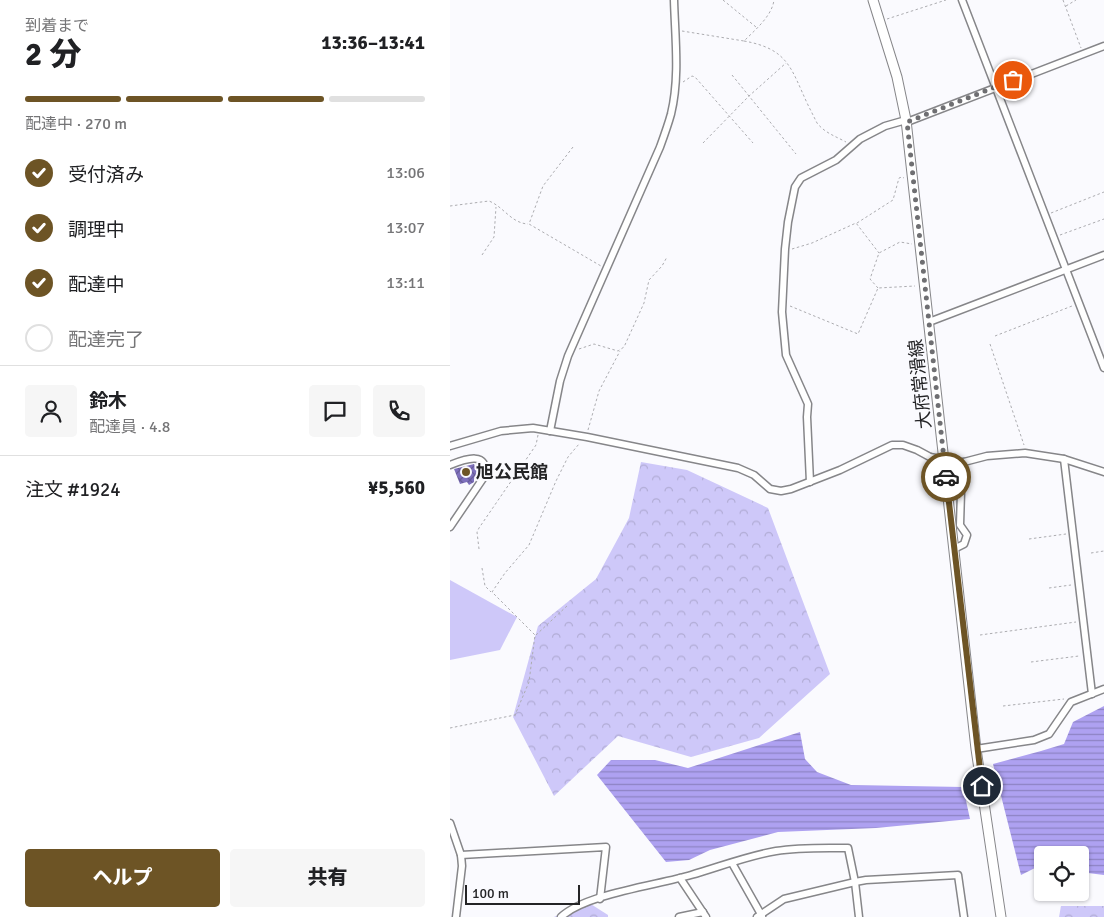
<!DOCTYPE html>
<html lang="ja">
<meta charset="utf-8">
<style>
:root{--surface:#fff;--page:#f6f6f6;--text:#202124;--muted:#757577;--line:#e0e0e0;--accent:#6d5425}
body{margin:0;font-family:Signika,"Noto Sans JP",sans-serif;background:var(--page);color:var(--text);height:100vh;display:flex;flex-direction:column;font-size:19px;white-space:nowrap}
*{box-sizing:border-box;margin:0}
p{font-size:16px;color:var(--muted)}
.icon{flex:none;width:28px;height:28px;fill:none;stroke:currentColor;stroke-width:2;stroke-linecap:round;stroke-linejoin:round}
.map{position:relative;flex:1;overflow:hidden}
.side{display:flex;flex-direction:column;background:var(--surface);width:450px}
.side>*{flex:none}
.tools{position:absolute;left:584px;top:846px;display:grid;gap:10px}
.tools a{display:grid;place-items:center;width:55px;height:55px;border-radius:5px;background:var(--surface);box-shadow:0 1px 4px #0004;font-size:25px}
.scale{position:absolute;left:15px;bottom:12px;width:115px;box-sizing:border-box;padding-left:5px;border:2px solid #242426;border-top:0;font-size:14px;line-height:18px;white-space:nowrap;color:#242426;-webkit-text-stroke:4px #fafafe;paint-order:stroke}
.pin{position:absolute;display:grid;place-items:center;width:42px;height:42px;color:#fff;margin:-21px;border:2px solid #fff;border-radius:50%;box-shadow:0 1px 5px #0007}
.courier{position:absolute;display:grid;place-items:center;width:50px;height:50px;margin:-25px;border:4px solid #6d5425;border-radius:50%;background:#fff;color:#222;box-shadow:0 1px 6px #0007}
.headline em{font-style:normal;font-weight:800}
.headline div{display:flex;flex-direction:column-reverse}
.headline{display:flex;align-items:center;justify-content:space-between;height:85px;padding:0 25px}
h1{font-size:32px;font-weight:800;line-height:38px}
.bar{display:grid;grid-template-columns:repeat(4,1fr);gap:8px 5px;align-content:center;height:60px;padding:0 25px}
.bar i{height:6px;border-radius:4px;background:var(--line)}
.bar .current{background:var(--accent)}
.bar p{grid-column:span 4}
.line{display:flex;align-items:center;gap:12px;padding:0 25px;border-top:1px solid var(--line)}
.line div{flex:1}
.round{display:grid;place-items:center;flex:none;width:52px;height:52px;border-radius:5px;background:var(--page)}
ol{padding:0 25px;list-style:none}
li{display:flex;align-items:center;gap:15px;height:55px}
li p{margin-inline-start:auto}
li .icon{padding:5px;border-radius:50%;background:var(--accent);color:#fff;stroke-width:4}
li:last-child{color:var(--muted)}
li i{width:28px;height:28px;border:2px solid var(--line);border-radius:50%}
.primary-button{display:flex;gap:10px;margin-top:auto;padding:10px 25px}
.primary-button a{flex:1;height:58px;border-radius:5px;background:var(--accent);color:#fff;font-size:20px;font-weight:800;line-height:58px;text-align:center}
.primary-button a+a{background:var(--page);color:var(--text)}
main{display:flex;flex:1;min-height:0}
.map>svg:first-child{display:block}
.green{fill:#cec8f9}
.forest{fill:url(#forest-crowns)}
.water{fill:url(#water-rules)}
.building{fill:url(#building-cross-hatch)}
.lines{fill:none;stroke-linecap:round;stroke-linejoin:round}
.minor-casing{stroke:#868689;stroke-width:9}
.secondary-casing{stroke:#868689;stroke-width:11}
.path{stroke:#acacb0;stroke-width:1;stroke-dasharray:2.5 2.5;stroke-linecap:butt}
.minor{stroke:#fff;stroke-width:6}
.secondary{stroke:#fff;stroke-width:9}
.minor-bridge-casing{stroke:#868689;stroke-width:9;stroke-linecap:butt}
.minor-bridge{stroke:#fff;stroke-width:6}
.done{stroke:#6f6f72;stroke-width:5;stroke-dasharray:0 9}
.route{stroke:#6d5425;stroke-width:6}
.poi-dot{fill:#6d5425;stroke:#fafafe;stroke-width:2}
.labels{text-anchor:middle;stroke-width:4;stroke-linejoin:round;paint-order:stroke}
.street-label{font-size:18px;fill:#242426;stroke:#fafafe}
.poi-label{font-size:18px;font-weight:bold;fill:#242426;stroke:#fafafe;text-anchor:start}
</style>
<main>
<section class="side">
<div class="headline"><div><h1>2 分</h1><p>到着まで</p></div><em>13:36–13:41</em></div>
<div class="bar"><i class="current"></i><i class="current"></i><i class="current"></i><i></i><p>配達中 · 270 m</p></div>
<ol>
<li><svg class="icon" aria-label="check" viewBox="0 0 24 24"><path d="M5 12l5 5 9-10"/></svg>受付済み<p>13:06</p></li>
<li><svg class="icon" aria-label="check" viewBox="0 0 24 24"><path d="M5 12l5 5 9-10"/></svg>調理中<p>13:07</p></li>
<li><svg class="icon" aria-label="check" viewBox="0 0 24 24"><path d="M5 12l5 5 9-10"/></svg>配達中<p>13:11</p></li>
<li><i></i>配達完了</li>
</ol>
<div class="line" style="height:90px"><a class="round"><svg class="icon" aria-label="person" viewBox="0 0 24 24"><circle cx="12" cy="8" r="4"/><path d="M4 21q1-7 8-7t8 7"/></svg></a><div><b>鈴木</b><p>配達員 · 4.8</p></div><a class="round"><svg class="icon" aria-label="chat" viewBox="0 0 24 24"><path d="M4 5h16v11H9l-5 4z"/></svg></a><a class="round"><svg class="icon" aria-label="phone" viewBox="0 0 24 24"><path d="M5 4h4l2 5-3 2q2 4 5 5l2-3 5 2v4C11 20 4 13 5 4z"/></svg></a></div>
<div class="line" style="height:65px"><div>注文 #1924</div><b>¥5,560</b></div>
<div class="primary-button"><a>ヘルプ</a><a>共有</a></div>
</section>
<div class="map">
<svg width="654" height="917" viewBox="0 0 654 917">
<defs>
<pattern id="forest-crowns" width="20" height="18" patternUnits="userSpaceOnUse" patternTransform="scale(1.25)"><rect width="20" height="18" fill="#cec8f9"/><path d="M2 6a3 3 0 1 1 6 0M12 15a3 3 0 1 1 6 0" fill="none" stroke="#b1acd5"/></pattern>
<pattern id="water-rules" width="6" height="5" patternUnits="userSpaceOnUse" patternTransform="scale(1.25)"><rect width="6" height="5" fill="#aea1f1"/><path d="M0 2.5h6" fill="none" stroke="#8d83c3"/></pattern>
<pattern id="building-cross-hatch" width="8" height="8" patternUnits="userSpaceOnUse" patternTransform="scale(1.25)"><rect width="8" height="8" fill="#7e70bc"/><path d="M0 0l8 8M0 8l8-8" fill="none" stroke="#675c99"/></pattern>
</defs>
<rect width="100%" height="100%" fill="#fafafe"/>
<!-- green -->
<path class="green" d="M0 580 67 617 50 650 0 660Z"/>
<!-- forest -->
<g class="forest">
<path d="M191 462 237 470 318 508 380 674 309 738 241 757 168 736 104 796 63 717 88 626 146 579 179 518Z"/>
<path d="M136 901 158 915V917H104Z"/>
<path d="M611 906H654V917H609Z"/>
</g>
<!-- water -->
<g class="water">
<path d="M654 706V875L630 872V855H592V868H585L571 875 543 764 591 751 614 744 623 722Z"/>
<path d="M350 732 355 759 367 772 401 785 513 787 520 819 426 828 328 832 260 850 239 860 216 862 147 775 161 760H205L238 768Z"/>
</g>
<!-- building -->
<path class="building" d="M24 464 29 476 24 479V482L19 485 17 482 10 484 4 469Z"/>
<g class="lines">
<!-- minor casing -->
<g class="minor-casing">
<g id="minor">
<path d="M512 0 654 368"/>
<path d="M457 122 654 46"/>
<path d="M479 322 654 255"/>
<path d="M100 431 110 381 118 356 210 147C214 136 218 125 221 114 230 77 225 37 224 0"/>
<path d="M0 446 51 431 83 428 137 437 288 468 304 475 320 489 331 491 341 489 390 470 442 445H453L467 450 480 457"/>
<path d="M614 459 642 694"/>
<path d="M507 462H514L537 456 575 453 614 459 654 472"/>
<path d="M0 465C15 459 40 450 34 477L0 527"/>
<path d="M360 482 357 417 358 404 336 355 332 312 335 249 338 222 345 187 351 178 386 160 410 139 435 126 456 120"/>
<path d="M504 549 514 544 517 535 510 525 511 492 514 462"/>
<path d="M526 749 584 740 599 734 621 702 654 689"/>
<path d="M0 823 11 855 12 866 6 917"/>
<path d="M11 855 156 847 150 899"/>
<path d="M282 863 312 916"/>
<path d="M230 878 256 917"/>
<path d="M111 917C135 894 208 885 241 875 269 867 297 856 326 851 350 847 374 848 398 848L405 882 409 917"/>
<path d="M229 917 253 912"/>
<path d="M307 917 334 899 405 882 416 880 508 875 514 917"/>
</g>
</g>
<!-- secondary casing -->
<g class="secondary-casing">
<path id="secondary" d="M423 0 447 77 456 120 526 749 551 917"/>
</g>
<!-- path -->
<g class="path">
<path d="M273 0 306 27"/>
<path d="M613 0 631 48"/>
<path d="M616 6 626 0"/>
<path d="M437 19 496 0"/>
<path d="M232 31 294 41C305 30 322 16 324 0"/>
<path d="M294 41C339 49 341 69 358 105 361 111 364 117 367 123 375 133 385 136 396 142"/>
<path d="M282 75 346 154"/>
<path d="M233 82 242 76 245 77 303 143"/>
<path d="M253 143 299 96 336 63"/>
<path d="M123 147 93 186 79 224 151 266"/>
<path d="M0 206 39 201C54 207 61 223 78 224"/>
<path d="M601 213 654 192"/>
<path d="M407 223 443 200 449 178 452 177 454 178"/>
<path d="M610 235 654 219"/>
<path d="M342 249 362 243 406 223 429 253"/>
<path d="M32 255 44 237 46 207"/>
<path d="M428 288 420 279 429 253 450 242 462 244"/>
<path d="M340 306 408 334 428 288 465 286"/>
<path d="M545 336 622 306"/>
<path d="M540 344 574 445"/>
<path d="M129 349 144 344 168 351 174 347 194 303 199 280 212 266 217 257"/>
<path d="M138 430 149 391 170 351"/>
<path d="M579 539 616 534"/>
<path d="M29 549 27 532 29 528 86 445 88 435"/>
<path d="M641 553 654 551"/>
<path d="M32 568 35 586 41 592"/>
<path d="M599 588 621 585"/>
<path d="M86 635 118 605"/>
<path d="M530 635 626 622"/>
<path d="M581 662 629 656"/>
<path d="M553 706 614 699"/>
<path d="M0 728 65 715 79 682 85 635 42 592 55 573 79 545 106 481 118 457 129 444"/>
</g>
<!-- minor -->
<use href="#minor" class="minor"/>
<!-- secondary -->
<use href="#secondary" class="secondary"/>
<!-- minor-bridge casing -->
<g class="minor-bridge-casing">
<path id="minor-bridge" d="M480 457 507 462"/>
</g>
<!-- minor-bridge -->
<use href="#minor-bridge" class="minor-bridge"/>
</g>
<g class="lines">
<!-- done -->
<path class="done" d="M496 477 457 122 563 80"/>
<!-- route -->
<path class="route" d="M496 477 532 786"/>
</g>
<!-- markers -->
<circle class="poi-dot" cx="16" cy="472" r="5"/>
<g class="labels">
<!-- street labels -->
<g class="street-label">
<text transform="translate(470 384) rotate(-96)" y="6">大府常滑線</text>
</g>
<!-- poi labels -->
<g class="poi-label">
<text x="26" y="478">旭公民館</text>
</g>
</g>
</svg>
<div class="tools">
<a><svg class="icon" aria-label="locate" viewBox="0 0 24 24"><circle cx="12" cy="12" r="6"/><path d="M12 2v4M12 18v4M2 12h4M18 12h4"/></svg></a>
</div>
<div class="scale">100 m</div>
<div class="pin" style="left:563px;top:80px;background:#ea580c"><svg class="icon" aria-label="bag" viewBox="0 0 24 24"><path d="M5 8h14l-1 12H6zM9 8a3 3 0 0 1 6 0"/></svg></div>
<div class="pin" style="left:532px;top:786px;background:#1f2937"><svg class="icon" aria-label="home" viewBox="0 0 24 24"><path d="M3 11l9-7 9 7M6 9v11h12V9"/></svg></div>
<div class="courier" style="left:496px;top:477px"><svg class="icon" aria-label="car" viewBox="0 0 24 24"><path d="M5 17H2v-5l4-1 3-4h7l3 4 3 1v5h-3M9 17h6M6 11h13"/><circle cx="7" cy="17" r="2"/><circle cx="17" cy="17" r="2"/></svg></div>
</div>
</main>
